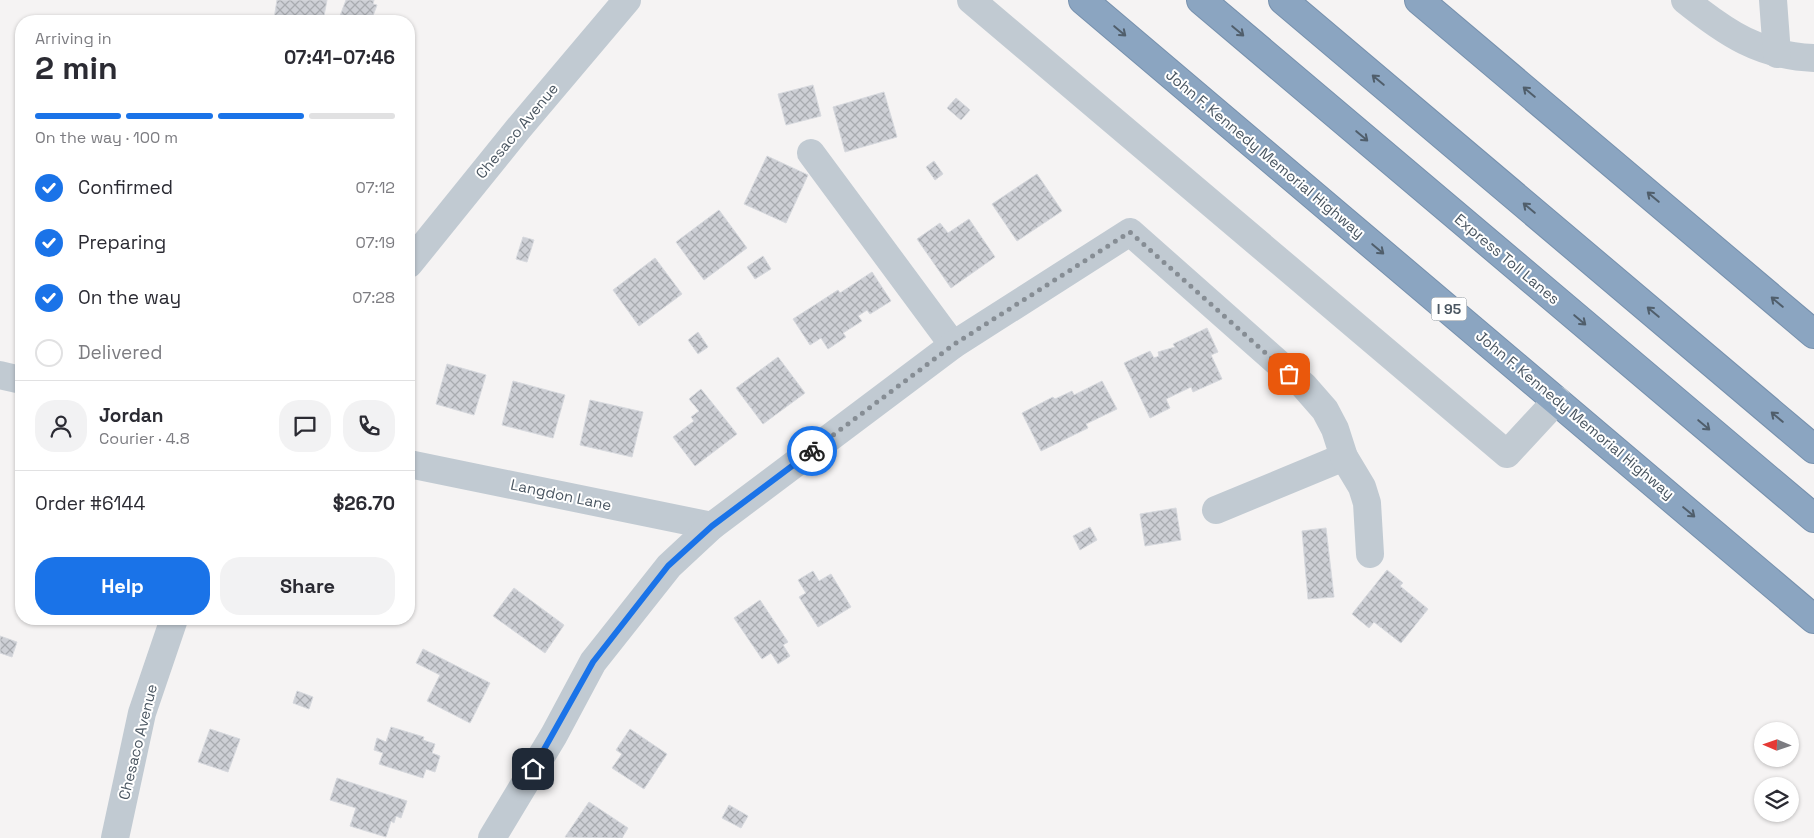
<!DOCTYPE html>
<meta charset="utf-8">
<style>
:root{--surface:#fff;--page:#f2f2f3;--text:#2b2b33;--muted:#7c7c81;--line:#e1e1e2;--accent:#1a73e8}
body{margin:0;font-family:"Space Grotesk",sans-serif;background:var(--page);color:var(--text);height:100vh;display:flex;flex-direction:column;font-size:19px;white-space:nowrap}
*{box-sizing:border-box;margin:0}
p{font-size:16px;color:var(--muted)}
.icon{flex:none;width:28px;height:28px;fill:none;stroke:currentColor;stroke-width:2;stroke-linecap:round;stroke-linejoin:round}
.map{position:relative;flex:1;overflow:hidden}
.panel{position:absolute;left:15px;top:15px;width:400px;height:610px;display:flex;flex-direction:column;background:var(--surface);border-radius:20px;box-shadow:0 1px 4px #0004}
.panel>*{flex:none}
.needle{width:32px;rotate:272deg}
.controls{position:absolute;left:1754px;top:722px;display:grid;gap:10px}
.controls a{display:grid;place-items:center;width:45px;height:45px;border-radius:50%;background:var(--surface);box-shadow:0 1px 4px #0004;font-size:25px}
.pin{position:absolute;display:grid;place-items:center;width:42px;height:42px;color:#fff;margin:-21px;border-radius:10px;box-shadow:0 2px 8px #0006}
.courier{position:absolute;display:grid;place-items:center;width:50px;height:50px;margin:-25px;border:4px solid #1a73e8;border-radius:50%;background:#fff;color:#222;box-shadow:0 1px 6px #0007}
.summary em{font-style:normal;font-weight:600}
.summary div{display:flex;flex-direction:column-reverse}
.summary{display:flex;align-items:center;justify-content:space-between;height:85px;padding:0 20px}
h1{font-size:32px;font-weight:600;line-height:38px}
.bar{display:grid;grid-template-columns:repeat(4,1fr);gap:8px 5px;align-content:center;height:60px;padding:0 20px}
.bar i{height:6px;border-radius:4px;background:var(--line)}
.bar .active{background:var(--accent)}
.bar p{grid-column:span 4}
.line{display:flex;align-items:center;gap:12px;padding:0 20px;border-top:1px solid var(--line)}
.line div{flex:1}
.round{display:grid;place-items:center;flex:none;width:52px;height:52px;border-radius:20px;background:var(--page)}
ol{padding:0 20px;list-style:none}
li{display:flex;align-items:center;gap:15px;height:55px}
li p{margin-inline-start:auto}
li .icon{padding:5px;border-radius:50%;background:var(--accent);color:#fff;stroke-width:4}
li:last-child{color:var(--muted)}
li i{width:28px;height:28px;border:2px solid var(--line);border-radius:50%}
.action{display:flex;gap:10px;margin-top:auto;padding:10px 20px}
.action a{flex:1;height:58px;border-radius:20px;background:var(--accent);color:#fff;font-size:20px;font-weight:600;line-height:58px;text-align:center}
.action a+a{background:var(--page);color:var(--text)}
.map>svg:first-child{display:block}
.building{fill:url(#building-cross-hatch);stroke:#d7d9de}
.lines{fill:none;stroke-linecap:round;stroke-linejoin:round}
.highway-casing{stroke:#7690ad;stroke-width:30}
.minor{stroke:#c1cad2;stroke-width:28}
.highway{stroke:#8ba5c1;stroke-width:28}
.oneway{stroke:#505e6b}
.done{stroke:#868d94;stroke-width:5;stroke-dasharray:0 9}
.route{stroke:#1a73e8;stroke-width:6}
.labels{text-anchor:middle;stroke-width:4;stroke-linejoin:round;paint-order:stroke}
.shield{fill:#fff;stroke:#808990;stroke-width:1}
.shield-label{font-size:14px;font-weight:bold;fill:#4a5661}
.street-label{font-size:15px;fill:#4a5661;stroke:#fff}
</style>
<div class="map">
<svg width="1814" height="838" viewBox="0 0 1814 838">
<defs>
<pattern id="building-cross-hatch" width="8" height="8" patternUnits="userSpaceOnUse" patternTransform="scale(1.25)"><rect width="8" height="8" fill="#cdcfd5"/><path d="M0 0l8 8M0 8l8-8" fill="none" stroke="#a8abb0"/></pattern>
</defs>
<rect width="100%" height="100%" fill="#f5f3f3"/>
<!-- building -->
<g class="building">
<path d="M277 0H327L323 21H286L274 19Z"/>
<path d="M346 0H374L373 4 377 5 371 21H338Z"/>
<path d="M813 85 821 116 786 125 778 94Z"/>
<path d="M884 92 897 137 845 152 833 107Z"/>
<path d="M956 98 970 110 961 120 947 108Z"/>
<path d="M767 156 808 175 786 223 744 204Z"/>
<path d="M934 161 943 174 935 180 926 167Z"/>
<path d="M1037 174 1062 211 1017 241 992 204Z"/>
<path d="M719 210 747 248 704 280 676 242Z"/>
<path d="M969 219 995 257 951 288 917 239 940 223 948 233Z"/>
<path d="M523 237 534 240 527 262 516 259Z"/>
<path d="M763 256 771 269 755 279 747 267Z"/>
<path d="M655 258 682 294 639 326 613 290Z"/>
<path d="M872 272 891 301 870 314 867 310 858 316 862 321 843 333 846 337 828 349 821 338 810 345 793 319 838 290 840 293Z"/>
<path d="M1207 328 1218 352 1211 355 1222 379 1193 392 1191 387 1166 399 1170 408 1150 418 1124 363 1150 351 1154 358 1159 356 1158 352 1175 347 1173 344Z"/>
<path d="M698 332 708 347 698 354 688 340Z"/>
<path d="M778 357 805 393 763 424 736 388Z"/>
<path d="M447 364 486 375 474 415 436 404Z"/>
<path d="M513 381 565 395 553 438 502 425Z"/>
<path d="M1102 381 1117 409 1086 424 1088 428 1041 451 1022 413 1053 397 1055 399 1072 391 1074 395Z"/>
<path d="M701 389 737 434 695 466 673 437 694 421 691 417 699 411 689 399Z"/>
<path d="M590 400 643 412 632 457 580 445Z"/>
<path d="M1176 508 1181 540 1145 546 1140 514Z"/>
<path d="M1090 527 1097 540 1080 550 1073 536Z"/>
<path d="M1326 528 1334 597 1308 599 1302 531Z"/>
<path d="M1387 570 1403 583 1400 586 1428 609 1401 643 1374 622 1369 628 1352 614Z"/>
<path d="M813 571 819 581 831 574 851 607 818 627 799 597 806 593 798 580Z"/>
<path d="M514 588 564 625 545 653 493 616Z"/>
<path d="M760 600 788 642 783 645 790 656 778 664 771 653 762 659 734 618Z"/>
<path d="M0 636 17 642 12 657 0 653Z"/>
<path d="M423 649 490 683 470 723 427 701 440 675 416 663Z"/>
<path d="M297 691 313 697 309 709 293 703Z"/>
<path d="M391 727 424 737 423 740 435 744 432 753 440 756 435 772 426 769 423 778 379 764 383 753 374 750 377 738 386 742Z"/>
<path d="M210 729 240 739 228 772 198 762Z"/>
<path d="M630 729 667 754 644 789 612 768 622 754 616 750Z"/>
<path d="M337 778 407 801 401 818 396 816 394 823 391 821 386 837 350 826 356 808 330 800Z"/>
<path d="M589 802 628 828 622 838 565 837Z"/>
<path d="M729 805 748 816 741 828 722 818Z"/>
</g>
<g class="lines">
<!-- highway casing -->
<g class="highway-casing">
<g id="highway">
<path d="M1083 0 1814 619"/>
<path d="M1201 0 1814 518"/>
<path d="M1283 0 1814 449"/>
<path d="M1419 0 1814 334"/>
</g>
</g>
<!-- minor -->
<g class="minor">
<path d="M971 0 1507 454 1557 400"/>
<path d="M1685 0C1726 33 1760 56 1814 58"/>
<path d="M1773 0 1777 54"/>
<path d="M811 153 953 345"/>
<path d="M409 264 518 129 627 0"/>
<path d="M0 375 21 380"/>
<path d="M409 464 712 526"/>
<path d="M1216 510 1344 457"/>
<path d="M115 838 142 713 174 619"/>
<path d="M492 838 554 735 593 662 669 566 712 526 953 345 1130 232 1304 386 1325 410 1335 429 1344 457 1362 487 1367 503 1370 554"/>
</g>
<!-- highway -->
<use href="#highway" class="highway"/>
</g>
<!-- one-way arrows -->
<defs><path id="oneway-shaft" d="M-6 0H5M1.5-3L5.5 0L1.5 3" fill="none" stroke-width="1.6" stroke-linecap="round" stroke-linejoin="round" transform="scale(1.25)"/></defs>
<g class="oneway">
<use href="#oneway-shaft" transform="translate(1120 31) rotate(40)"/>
<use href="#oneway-shaft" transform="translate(1238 31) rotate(40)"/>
<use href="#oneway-shaft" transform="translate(1378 80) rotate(-140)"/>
<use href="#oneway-shaft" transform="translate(1529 92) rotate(-140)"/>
<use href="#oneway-shaft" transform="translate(1362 136) rotate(40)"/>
<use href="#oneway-shaft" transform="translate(1653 197) rotate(-140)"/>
<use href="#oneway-shaft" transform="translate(1529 208) rotate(-140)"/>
<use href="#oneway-shaft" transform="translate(1378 249) rotate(40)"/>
<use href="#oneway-shaft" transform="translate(1777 302) rotate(-140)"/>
<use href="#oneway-shaft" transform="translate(1653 312) rotate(-140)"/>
<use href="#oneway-shaft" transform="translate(1580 320) rotate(40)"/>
<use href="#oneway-shaft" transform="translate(1777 417) rotate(-140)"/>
<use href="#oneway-shaft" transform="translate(1704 425) rotate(40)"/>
<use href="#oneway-shaft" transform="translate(1689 512) rotate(40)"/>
</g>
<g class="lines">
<!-- done -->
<path class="done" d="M812 451 953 345 1130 232 1289 374"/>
<!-- route -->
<path class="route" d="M533 769 593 662 668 566 712 526 812 451"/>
</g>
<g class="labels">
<!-- shield labels -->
<rect class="shield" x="1431.5" y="297.5" width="35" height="23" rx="4"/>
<g class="shield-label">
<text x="1449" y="314">I 95</text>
</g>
<!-- street labels -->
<g class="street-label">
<text transform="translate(517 131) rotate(-50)" y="5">Chesaco Avenue</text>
<text transform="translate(1265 154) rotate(40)" y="5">John F. Kennedy Memorial Highway</text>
<text transform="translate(1507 259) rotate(40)" y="5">Express Toll Lanes</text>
<text transform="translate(1575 415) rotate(40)" y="5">John F. Kennedy Memorial Highway</text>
<text transform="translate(561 495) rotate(12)" y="5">Langdon Lane</text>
<text transform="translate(138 742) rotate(-76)" y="5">Chesaco Avenue</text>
</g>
</g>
</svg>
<div class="controls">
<a><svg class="needle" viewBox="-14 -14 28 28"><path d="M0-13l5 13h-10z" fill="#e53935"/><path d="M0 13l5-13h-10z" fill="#7c7c81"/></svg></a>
<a><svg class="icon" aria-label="layers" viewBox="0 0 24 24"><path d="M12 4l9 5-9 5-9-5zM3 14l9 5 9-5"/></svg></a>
</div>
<div class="pin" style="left:1289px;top:374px;background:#ea580c"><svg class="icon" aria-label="bag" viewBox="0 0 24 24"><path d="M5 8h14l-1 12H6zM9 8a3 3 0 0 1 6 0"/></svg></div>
<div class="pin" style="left:533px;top:769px;background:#1f2937"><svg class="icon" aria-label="home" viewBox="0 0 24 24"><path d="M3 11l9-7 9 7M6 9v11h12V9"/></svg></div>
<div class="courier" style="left:812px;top:451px"><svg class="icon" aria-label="bike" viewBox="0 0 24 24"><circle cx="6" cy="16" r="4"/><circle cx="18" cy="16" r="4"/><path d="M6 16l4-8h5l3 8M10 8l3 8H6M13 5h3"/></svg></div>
<section class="panel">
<div class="summary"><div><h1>2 min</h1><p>Arriving in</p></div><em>07:41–07:46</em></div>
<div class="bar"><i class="active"></i><i class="active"></i><i class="active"></i><i></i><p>On the way · 100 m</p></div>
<ol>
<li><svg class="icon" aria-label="check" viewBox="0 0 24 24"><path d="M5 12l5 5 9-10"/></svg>Confirmed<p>07:12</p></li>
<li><svg class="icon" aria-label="check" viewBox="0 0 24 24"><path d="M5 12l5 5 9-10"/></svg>Preparing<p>07:19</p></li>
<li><svg class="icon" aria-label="check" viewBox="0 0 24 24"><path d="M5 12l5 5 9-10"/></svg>On the way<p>07:28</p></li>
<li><i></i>Delivered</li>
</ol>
<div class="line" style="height:90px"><a class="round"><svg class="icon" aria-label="person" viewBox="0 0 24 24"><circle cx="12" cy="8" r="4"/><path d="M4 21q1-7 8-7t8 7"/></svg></a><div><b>Jordan</b><p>Courier · 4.8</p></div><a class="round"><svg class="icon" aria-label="chat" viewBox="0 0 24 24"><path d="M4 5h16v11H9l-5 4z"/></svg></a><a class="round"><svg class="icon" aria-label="phone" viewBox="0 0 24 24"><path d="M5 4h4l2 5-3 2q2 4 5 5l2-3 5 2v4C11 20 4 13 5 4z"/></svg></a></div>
<div class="line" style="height:65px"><div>Order #6144</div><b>$26.70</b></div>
<div class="action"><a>Help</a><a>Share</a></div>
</section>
</div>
